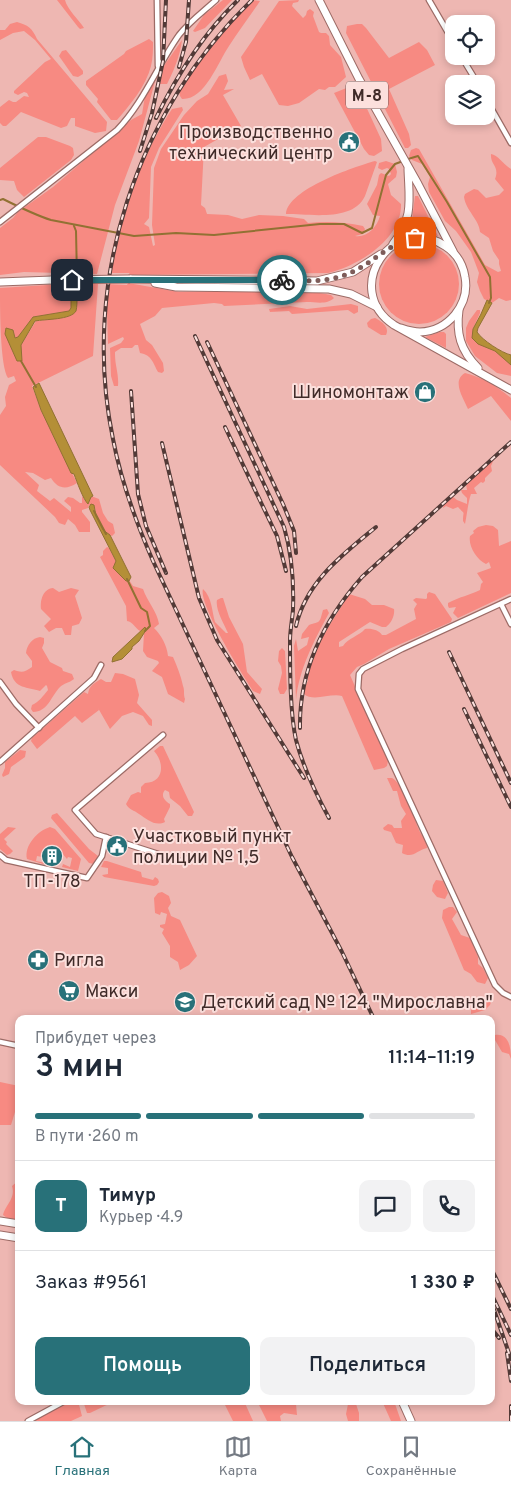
<!DOCTYPE html>
<html lang="ru">
<meta charset="utf-8">
<style>
:root{--surface:#fff;--page:#f2f2f3;--text:#1f2937;--muted:#747a83;--line:#e0e1e3;--accent:#287179}
body{margin:0;font-family:Overpass,sans-serif;background:var(--page);color:var(--text);height:100vh;display:flex;flex-direction:column;font-size:19px;white-space:nowrap}
*{box-sizing:border-box;margin:0}
p{font-size:16px;color:var(--muted)}
.icon{flex:none;width:28px;height:28px;fill:none;stroke:currentColor;stroke-width:2;stroke-linecap:round;stroke-linejoin:round}
.map{position:relative;flex:1;overflow:hidden}
.sheet{position:absolute;left:15px;top:1015px;width:480px;height:390px;display:flex;flex-direction:column;background:var(--surface);border-radius:10px;box-shadow:0 2px 8px #0003}
.sheet>*{flex:none}
.controls{position:absolute;left:445px;top:15px;display:grid;gap:10px}
.controls a{display:grid;place-items:center;width:50px;height:50px;border-radius:10px;background:var(--surface);box-shadow:0 2px 8px #0003;font-size:25px}
.pin{position:absolute;display:grid;place-items:center;width:42px;height:42px;color:#fff;margin:-21px;border-radius:10px;box-shadow:0 2px 8px #0006}
.courier{position:absolute;display:grid;place-items:center;width:50px;height:50px;margin:-25px;border:4px solid #287179;border-radius:50%;background:#fff;color:#222;box-shadow:0 1px 6px #0007}
.overview em{font-style:normal;font-weight:600}
.overview div{display:flex;flex-direction:column-reverse}
.overview{display:flex;align-items:center;justify-content:space-between;height:85px;padding:0 20px}
h1{font-size:32px;font-weight:600;line-height:38px}
.bar{display:grid;grid-template-columns:repeat(4,1fr);gap:8px 5px;align-content:center;height:60px;padding:0 20px}
.bar i{height:6px;border-radius:4px;background:var(--line)}
.bar .selected{background:var(--accent)}
.bar p{grid-column:span 4}
.line{display:flex;align-items:center;gap:12px;padding:0 20px;border-top:1px solid var(--line)}
.line div{flex:1}
.round{display:grid;place-items:center;flex:none;width:52px;height:52px;border-radius:10px;background:var(--page)}
.primary-button{display:flex;gap:10px;margin-top:auto;padding:10px 20px}
.primary-button a{flex:1;height:58px;border-radius:10px;background:var(--accent);color:#fff;font-size:20px;font-weight:600;line-height:58px;text-align:center}
.primary-button a+a{background:var(--page);color:var(--text)}
.dock{display:flex;justify-content:space-around;align-items:center;height:70px;border-top:1px solid var(--line);background:var(--surface);font-size:14px;color:var(--muted)}
.dock a{display:grid;justify-items:center;gap:2px}
.dock .selected{color:var(--accent)}
.map>svg:first-child{display:block}
.green{fill:#f78a82;fill-rule:evenodd}
.water{fill:#b48f37;stroke:#917133}
.lines{fill:none;stroke-linecap:round;stroke-linejoin:round}
.stream{stroke:#917133;stroke-width:2}
.minor-casing{stroke:#9c6b66;stroke-width:7}
.primary-casing{stroke:#9c6b66;stroke-width:9}
.minor{stroke:#fff;stroke-width:4.5}
.primary{stroke:#fff;stroke-width:7}
.rail-casing{stroke:#523a37;stroke-width:4}
.rail{stroke:#fce0dd;stroke-width:2;stroke-dasharray:5.5;stroke-linecap:butt}
.primary-bridge-casing{stroke:#9c6b66;stroke-width:9;stroke-linecap:butt}
.primary-bridge{stroke:#fff;stroke-width:7}
.done{stroke:#7d5c59;stroke-width:5;stroke-dasharray:0 9}
.route{stroke:#287179;stroke-width:6}
.labels{text-anchor:middle;stroke-width:4;stroke-linejoin:round;paint-order:stroke}
.shield{fill:#fce0dd;stroke:#78615f;stroke-width:1}
.shield-label{font-size:16px;font-weight:bold;fill:#402b29}
.poi-label{font-size:18px;fill:#402b29;stroke:#fce0dd;text-anchor:start}
</style>
<div class="map">
<svg width="511" height="1421" viewBox="0 0 511 1421">
<rect width="100%" height="100%" fill="#eeb7b2"/>
<!-- green -->
<g class="green">
<path d="M57 0H65C67 9 79 20 84 28L80 29 78 27Z"/>
<path d="M223 0H232L205 28 195 32 193 31 204 15Z"/>
<path d="M251 0 260 1C250 16 239 30 229 46 218 62 205 100 182 99L180 96 179 90 202 58Z"/>
<path d="M299 0 298 2 293 3 292 6 303 18 306 15 307 11 310 9 314 12 313 16 319 32 321 33H326L329 36 330 45 341 57 346 77 335 87H329L325 90 319 89 299 103 288 106 279 105 262 74 250 80 244 67 241 57 279 1Z"/>
<path d="M17 22C28 25 32 28 37 39L107 122 106 131 95 133 75 126V118H71L67 126 61 128 21 112 6 126H3L0 123V107L9 100 13 102H16L24 96 29 97 27 93 24 92 18 95 14 93V91L45 62 51 59 35 40 24 31 13 33 0 40V30H5L10 24Z"/>
<path d="M357 24H362L366 28 389 58 419 42 427 50 435 65 389 89 409 134 411 145 408 148H405L346 33 347 26Z"/>
<path d="M149 39 153 42C153 50 153 58 151 66 146 86 130 105 117 120H111L97 102 98 99 86 85V81L124 54 126 51Z"/>
<path d="M182 40C180 56 174 70 167 84H160L163 67Z"/>
<path d="M66 50 83 71V74L78 77 73 76 59 56 62 51Z"/>
<path d="M157 74 139 141 115 205 97 274 24 272 0 275V228L13 218 18 212 53 187 131 120 142 114 145 96Z"/>
<path d="M226 74 228 81 224 90 234 89 223 95 241 126 204 147 201 205 205 208 207 214 228 215 242 219 259 215 283 216 304 219 308 223C326 221 345 222 363 226L365 229 363 234 355 236C367 238 377 227 380 216L373 215 367 204 377 185 379 175 381 173 389 176 391 174 389 169 387 168 382 170 378 168 379 163 386 161 395 164 397 172 396 177 388 184 391 195 401 204C402 239 358 266 328 273L130 275 129 273H109C112 226 146 148 172 109L182 107 183 110 159 148 151 167 149 218 144 224 149 227 153 246 155 245 152 225 154 168 161 149 184 115 197 101 208 94 219 76Z"/>
<path d="M354 85 357 87 381 139 382 151 374 156 369 155 364 149 334 93Z"/>
<path d="M38 137H46L70 146 73 148 74 155 71 160 24 197 17 190 14 181 0 180V168Z"/>
<path d="M416 148 419 149 485 265 498 272 501 271 499 264V260L493 251 489 238 480 232C479 219 466 211 464 197L465 194 474 189 478 190 486 198 499 195 504 190 495 179C500 166 490 165 491 154 498 155 504 165 511 169V300L506 301 499 298 492 303 484 299 480 291 477 282 479 273 471 252 456 231 445 221 429 192 428 184 430 177 422 164 412 160 409 156 411 150Z"/>
<path d="M375 161 377 162C373 173 369 185 365 196 353 222 310 214 286 214 288 189 354 167 375 161Z"/>
<path d="M415 196H418L438 236 406 234 412 220Z"/>
<circle cx="419" cy="284" r="40"/>
<path d="M128 283 179 292H314L331 295 334 298C327 305 316 302 307 302L224 306 222 304 214 303 162 308 155 316 140 324 146 340 152 345 163 363 164 371 162 373 158 372C153 363 152 355 140 353L138 345H135L132 348H121L115 352V354C115 366 119 374 118 386H114L111 376 110 348 121 343 124 339 123 337 108 344 106 284 127 285Z"/>
<path d="M98 284 93 356 32 386 41 410 77 483C66 490 58 489 51 478L45 480 33 473 25 472 39 485 37 491 50 501 54 498 71 512V507L64 501 68 497 73 498 80 503H82V496L88 504 91 496 99 499 103 513 108 521 113 524 115 533 112 536C101 532 95 517 95 507L89 505 88 508 82 510V512L90 522V532H79L75 525 68 519 65 525 59 523 55 517 0 465V415L6 406 5 397 9 385 16 381 14 376 8 378C0 366 0 308 0 288L47 285ZM73 296 77 297 76 311 67 317 36 321 21 345V355L6 328 13 330 15 338 18 337 33 317 69 311 71 308Z"/>
<path d="M351 304 358 306V312L354 314 348 310 292 314 289 311 270 312 269 309 290 306 307 309Z"/>
<path d="M477 310H480V313L473 329 484 346 495 351 511 365V376L497 373 475 356 466 341V328L469 321Z"/>
<path d="M375 318C381 321 390 327 386 335H381L368 327 367 323 371 319Z"/>
<path d="M440 332H444L446 334V348L425 337Z"/>
<path d="M465 373C482 377 498 387 511 398V421L491 396 468 409C464 399 451 381 465 373Z"/>
<path d="M494 459 491 466 492 471 485 478V481L483 483 481 482 474 488 477 494H471C468 502 467 515 465 524L463 521C463 509 466 516 458 507L453 509 446 506 443 508 444 504 452 496 457 500 467 504V498L462 493 461 490H467L466 484Z"/>
<path d="M486 525 493 526 498 530 499 546 511 541V593L458 618 453 613 456 607 449 608 448 606V603C459 597 470 595 480 590L481 584 483 582 477 573 491 568 489 562 486 564C477 560 468 546 470 536L474 533 473 531 478 527Z"/>
<path d="M107 547 109 548 116 561 114 568 126 581 129 580 133 586 143 589C147 601 157 611 159 624L154 628C161 635 167 645 168 656L173 657C177 666 181 676 183 686 185 691 183 694 185 699L184 703 168 694 162 677 152 671 159 663 158 661 147 657 143 651 144 633 146 630 145 628 140 631C135 628 133 622 127 621L126 606 100 557 103 555V551Z"/>
<path d="M53 588 59 592 71 588 79 590 75 596 82 618 79 624 72 626 71 635H65L62 628H56L49 632 44 626 51 619 41 609C40 600 43 589 53 588Z"/>
<path d="M203 589C212 597 212 612 215 622L226 633H228C224 624 215 609 217 600L221 598H223L229 617 243 644 247 672 262 689 260 694 253 691C242 674 198 604 203 589Z"/>
<path d="M429 592 435 594 452 619 451 622 389 649 364 664 357 667 350 675 388 761 387 766 384 768 374 770 342 696C330 693 313 702 304 694V688L308 681C304 658 338 614 349 594L365 599 372 605H384L394 609C395 616 391 623 386 627H382L370 622 339 642V647L343 646C348 638 359 636 365 629 371 628 379 630 382 635H386L416 619 414 609 417 604 413 600 416 598 426 599 427 598V594Z"/>
<path d="M327 609 329 613C314 641 299 669 296 700L294 646 296 639 298 651 307 645 309 637 301 639 302 634 309 625C321 621 319 624 323 610Z"/>
<path d="M40 637 44 638V643L42 648 50 662 62 668 63 671 72 674 74 679C69 683 64 683 60 687 51 696 48 712 33 712L31 709 32 705C39 702 43 696 48 690L47 686 46 685 40 691C28 687 14 689 11 672L14 670C22 673 25 672 32 667V661L26 653C27 645 32 638 40 637Z"/>
<path d="M282 648 285 651 287 689 284 694H280L278 689 282 673 281 666 278 661 279 651Z"/>
<path d="M115 673 123 674 135 679 139 695 137 703 152 720V726L149 725 143 716 133 712 122 716 110 729 98 708 99 710 82 723 75 716 37 749 31 741 32 738 84 692 88 694C89 686 94 683 101 679L106 682H111Z"/>
<path d="M160 746H163L194 812 192 816H188L180 806 170 798 169 792 165 790C160 796 165 801 170 804V807L164 819 165 822C155 827 147 819 139 814 134 810 129 810 126 804L131 795 138 792 141 793V787L145 783C164 783 165 763 154 751Z"/>
<path d="M20 750 26 751 25 757 11 767 9 774 3 777 2 775 5 768V762Z"/>
<path d="M387 778H392C403 783 414 818 419 830 422 837 427 840 427 848 417 850 413 859 402 853L403 845 396 843 391 832 384 830 383 828 388 824 392 825 394 828H402L401 821 406 814 401 806 397 791H393Z"/>
<path d="M57 813 89 849 98 856 94 864 89 863 51 818 52 815Z"/>
<path d="M8 827 16 828 4 839 7 842 6 844 13 851 20 844 10 854 7 855 0 849V834Z"/>
<path d="M50 827 55 829 81 859 78 871 62 867 63 864 70 867 72 858 68 857 67 859 60 851 49 849 47 858 37 856 36 861 46 863 43 864 27 859C24 846 37 831 50 827Z"/>
<path d="M104 861H107L141 872 142 877 153 880 155 877 158 879 159 882 157 885 154 886 104 877 102 875 108 874V868L101 867Z"/>
<path d="M436 880 443 881 448 893 445 899 437 897 432 891 433 885Z"/>
<path d="M162 892 169 896 171 903 168 908 171 916 180 920 197 956 189 965 180 970 178 962 170 957V946L162 933 164 929 160 927V925L165 924 167 914 161 912 160 915 155 913 154 898 158 893Z"/>
<path d="M449 907H453L457 912 452 919 461 935 470 938 478 957V964L483 968 488 978 485 984 477 982 471 974 464 970 442 918 443 910Z"/>
<path d="M487 999 491 1002 490 1005 485 1010 471 1014V1009L483 1000Z"/>
<path d="M495 1035C509 1033 511 1048 511 1059L509 1054 502 1052 495 1040Z"/>
<path d="M0 1082 19 1086V1099L11 1125H0Z"/>
<path d="M19 1180V1221L7 1218 3 1215C6 1204 16 1198 12 1186Z"/>
<path d="M67 1401H78L82 1416 71 1421H28Z"/>
<path d="M83 1401H115L90 1413H87Z"/>
<path d="M225 1401H244L253 1421H233L225 1405Z"/>
<path d="M257 1401H274L279 1405 280 1403 296 1404 297 1415 284 1413 280 1416 281 1421H267Z"/>
<path d="M344 1401H355L359 1413V1421H348L346 1414 348 1404Z"/>
<path d="M382 1401H394L401 1421H391Z"/>
</g>
<!-- water -->
<g class="water">
<path d="M74 295 77 298C77 301 77 307 76 311 71 320 45 319 35 321L21 345 22 361H17L5 334 6 328 13 330 15 338 18 337 33 317 69 311 71 308V298Z"/>
<path d="M487 300 492 303 478 328 477 332C482 340 502 353 511 355V365L495 351 478 344 472 338 473 329 481 314Z"/>
<path d="M39 383 93 496 91 497 88 504C83 499 77 482 74 474L71 473 41 410 33 387Z"/>
<path d="M91 504 94 505 96 516 103 530 110 535 131 577 129 581H126L113 568 116 561 90 510 89 507Z"/>
<path d="M145 627 146 630 139 641 132 647V649L122 659 112 662 113 657Z"/>
</g>
<g class="lines">
<!-- stream -->
<g class="stream">
<path d="M408 159 418 156 447 202 490 277 491 298 489 303"/>
<path d="M0 200 3 199C19 207 35 215 51 220L134 236 176 233 214 235 320 224H344L362 233 372 228 386 175 395 164 403 161"/>
<path d="M74 226 76 231 77 278"/>
<path d="M76 298 77 283"/>
<path d="M21 361 36 387"/>
<path d="M94 511 106 534"/>
<path d="M127 579 141 608 147 612 150 626 145 631"/>
</g>
<!-- minor casing -->
<g class="minor-casing">
<g id="minor">
<path d="M157 0 158 66"/>
<path d="M429 0 454 43"/>
<path d="M461 56 478 84"/>
<path d="M486 99 511 143"/>
<path d="M0 222 117 130C144 102 157 66 179 35 189 22 204 11 216 0"/>
<path d="M511 599 402 649 363 669 359 674 358 689 495 985 503 993 511 997"/>
<path d="M501 604 511 624"/>
<path d="M0 682 16 704 39 728"/>
<path d="M163 735 75 810 96 834 180 861 197 855"/>
<path d="M0 762 94 678 101 665"/>
<path d="M0 855 6 860 87 878 102 856 106 837"/>
<path d="M0 1042 19 1046"/>
<path d="M28 1421 65 1401"/>
</g>
</g>
<!-- primary casing -->
<g class="primary-casing">
<g id="primary">
<path d="M319 0 359 79 418 184 453 251"/>
<path d="M393 244C414 217 409 200 408 169"/>
<path d="M130 279 317 281 353 272 381 254"/>
<path d="M0 282 52 280"/>
<path d="M155 283 176 287 329 289 351 294 377 307"/>
<path d="M459 310C456 333 460 350 478 368"/>
<path d="M401 328C407 330 413 332 420 332 448 331 470 305 465 277 463 264 456 253 445 246 394 211 340 289 394 325L511 390"/>
<path d="M0 1221 19 1224"/>
<path d="M0 1235 19 1238"/>
<path d="M402 1401 411 1421"/>
</g>
</g>
<!-- minor -->
<use href="#minor" class="minor"/>
<!-- primary -->
<use href="#primary" class="primary"/>
<!-- rail casing -->
<g class="rail-casing">
<g id="rail">
<path d="M252 0C137 111 80 281 113 439 121 482 136 522 153 561L292 857 342 952 374 1019"/>
<path d="M179 67 186 42 189 0"/>
<path d="M156 118C177 75 203 34 238 0"/>
<path d="M140 151 152 113 163 61 166 0"/>
<path d="M195 336 284 527C292 554 294 582 293 610 292 621 290 631 290 641 290 670 290 713 296 740 303 767 316 794 329 818"/>
<path d="M207 342 283 504 294 531 296 553"/>
<path d="M131 391 138 494 146 526 166 573"/>
<path d="M225 427 277 536 286 571"/>
<path d="M162 443 199 598 217 640 304 778"/>
<path d="M296 626C306 582 342 555 376 527"/>
<path d="M449 652 511 783"/>
<path d="M464 709 511 807"/>
<path d="M300 728C299 670 324 620 362 577L511 442"/>
<path d="M491 1268 511 1309"/>
<path d="M491 1293 511 1335"/>
<path d="M493 1307 511 1359"/>
<path d="M491 1328 499 1338"/>
<path d="M507 1353 511 1381"/>
<path d="M511 1421V1406"/>
</g>
</g>
<!-- rail -->
<use href="#rail" class="rail"/>
<!-- primary-bridge casing -->
<g class="primary-bridge-casing">
<path id="primary-bridge" d="M52 280 130 279"/>
</g>
<!-- primary-bridge -->
<use href="#primary-bridge" class="primary-bridge"/>
</g>
<g class="lines">
<!-- done -->
<path class="done" d="M282 280C306 281 332 283 354 271 375 261 391 242 415 238"/>
<!-- route -->
<path class="route" d="M72 280H282"/>
</g>
<!-- icons -->
<defs>
<g id="civic-disc" transform="scale(1.125)"><circle r="9.5" fill="#287179" stroke="#fce0dd"/><path d="M-.6-6.5H3V-4.5H.6V-3L4-1V1h2V6H-6V1h2V-1L-.6-3ZM-1.2 2.5V6h2.4V2.5Z" fill="#fff"/></g>
<g id="shop-disc" transform="scale(1.125)"><circle r="9.5" fill="#287179" stroke="#fce0dd"/><path d="M-5-2.5h2.3a2.7 3.5 0 0 1 5.4 0H5L5.5 6h-11ZM-1.5-2.5h3a1.5 2.3 0 0 0-3 0Z" fill="#fff"/></g>
<g id="building-disc" transform="scale(1.125)"><circle r="9.5" fill="#287179" stroke="#fce0dd"/><path d="M-4-6H4V6H1V3H-1V6H-4ZM-2.5-4.3h1.7v1.8h-1.7ZM.8-4.3h1.7v1.8H.8ZM-2.5-1h1.7V.8h-1.7ZM.8-1h1.7V.8H.8Z" fill="#fff"/></g>
<g id="pharmacy-disc" transform="scale(1.125)"><circle r="9.5" fill="#287179" stroke="#fce0dd"/><path d="M-2-6h4v4h4v4h-4v4h-4v-4h-4v-4h4Z" fill="#fff"/></g>
<g id="supermarket-disc" transform="scale(1.125)"><circle r="9.5" fill="#287179" stroke="#fce0dd"/><path d="M-6-5.5h2.5l.6 2H6L4.5 2H-2.5L-4.4-4H-6ZM-1.5 3.2a1.3 1.3 0 1 0 .1 0ZM3 3.2a1.3 1.3 0 1 0 .1 0Z" fill="#fff"/></g>
<g id="school-disc" transform="scale(1.125)"><circle r="9.5" fill="#287179" stroke="#fce0dd"/><path d="M0-5L7-2L0 1L-7-2ZM-4 1L0 2.5L4 1V4Q0 6-4 4Z" fill="#fff"/></g>
</defs>
<g fill-rule="evenodd">
<use href="#civic-disc" x="349" y="142"/>
<use href="#shop-disc" x="425" y="392"/>
<use href="#civic-disc" x="117" y="846"/>
<use href="#building-disc" x="52" y="856"/>
<use href="#pharmacy-disc" x="38" y="960"/>
<use href="#supermarket-disc" x="69" y="991"/>
<use href="#school-disc" x="185" y="1002"/>
</g>
<g class="labels">
<!-- shield labels -->
<rect class="shield" x="346" y="81.5" width="42" height="27" rx="4"/>
<g class="shield-label">
<text x="367" y="101">М-8</text>
</g>
<!-- poi labels -->
<g class="poi-label">
<text x="333" y="138" text-anchor="end">Производственно<tspan x="333" dy="21">технический центр</tspan></text>
<text x="409" y="398" text-anchor="end">Шиномонтаж</text>
<text x="133" y="842">Участковый пункт<tspan x="133" dy="21">полиции № 1,5</tspan></text>
<text x="52" y="887" text-anchor="middle">ТП-178</text>
<text x="54" y="966">Ригла</text>
<text x="85" y="997">Макси</text>
<text x="201" y="1008">Детский сад № 124 "Мирославна"</text>
</g>
</g>
</svg>
<div class="controls">
<a><svg class="icon" aria-label="locate" viewBox="0 0 24 24"><circle cx="12" cy="12" r="6"/><path d="M12 2v4M12 18v4M2 12h4M18 12h4"/></svg></a>
<a><svg class="icon" aria-label="layers" viewBox="0 0 24 24"><path d="M12 4l9 5-9 5-9-5zM3 14l9 5 9-5"/></svg></a>
</div>
<div class="pin" style="left:415px;top:238px;background:#ea580c"><svg class="icon" aria-label="bag" viewBox="0 0 24 24"><path d="M5 8h14l-1 12H6zM9 8a3 3 0 0 1 6 0"/></svg></div>
<div class="pin" style="left:72px;top:280px;background:#1f2937"><svg class="icon" aria-label="home" viewBox="0 0 24 24"><path d="M3 11l9-7 9 7M6 9v11h12V9"/></svg></div>
<div class="courier" style="left:282px;top:280px"><svg class="icon" aria-label="bike" viewBox="0 0 24 24"><circle cx="6" cy="16" r="4"/><circle cx="18" cy="16" r="4"/><path d="M6 16l4-8h5l3 8M10 8l3 8H6M13 5h3"/></svg></div>
<section class="sheet">
<div class="overview"><div><h1>3 мин</h1><p>Прибудет через</p></div><em>11:14–11:19</em></div>
<div class="bar"><i class="selected"></i><i class="selected"></i><i class="selected"></i><i></i><p>В пути · 260 m</p></div>
<div class="line" style="height:90px"><b class="round" style="background:var(--accent);color:#fff">Т</b><div><b>Тимур</b><p>Курьер · 4.9</p></div><a class="round"><svg class="icon" aria-label="chat" viewBox="0 0 24 24"><path d="M4 5h16v11H9l-5 4z"/></svg></a><a class="round"><svg class="icon" aria-label="phone" viewBox="0 0 24 24"><path d="M5 4h4l2 5-3 2q2 4 5 5l2-3 5 2v4C11 20 4 13 5 4z"/></svg></a></div>
<div class="line" style="height:65px"><div>Заказ #9561</div><b>1 330 ₽</b></div>
<div class="primary-button"><a>Помощь</a><a>Поделиться</a></div>
</section>
</div>
<nav class="dock">
<a class="selected"><svg class="icon" aria-label="home" viewBox="0 0 24 24"><path d="M3 11l9-7 9 7M6 9v11h12V9"/></svg>Главная</a>
<a><svg class="icon" aria-label="map" viewBox="0 0 24 24"><path d="M3 6l6-2 6 2 6-2v14l-6 2-6-2-6 2zM9 4v14M15 6v14"/></svg>Карта</a>
<a><svg class="icon" aria-label="saved" viewBox="0 0 24 24"><path d="M7 4h10v16l-5-4-5 4z"/></svg>Сохранённые</a>
</nav>
